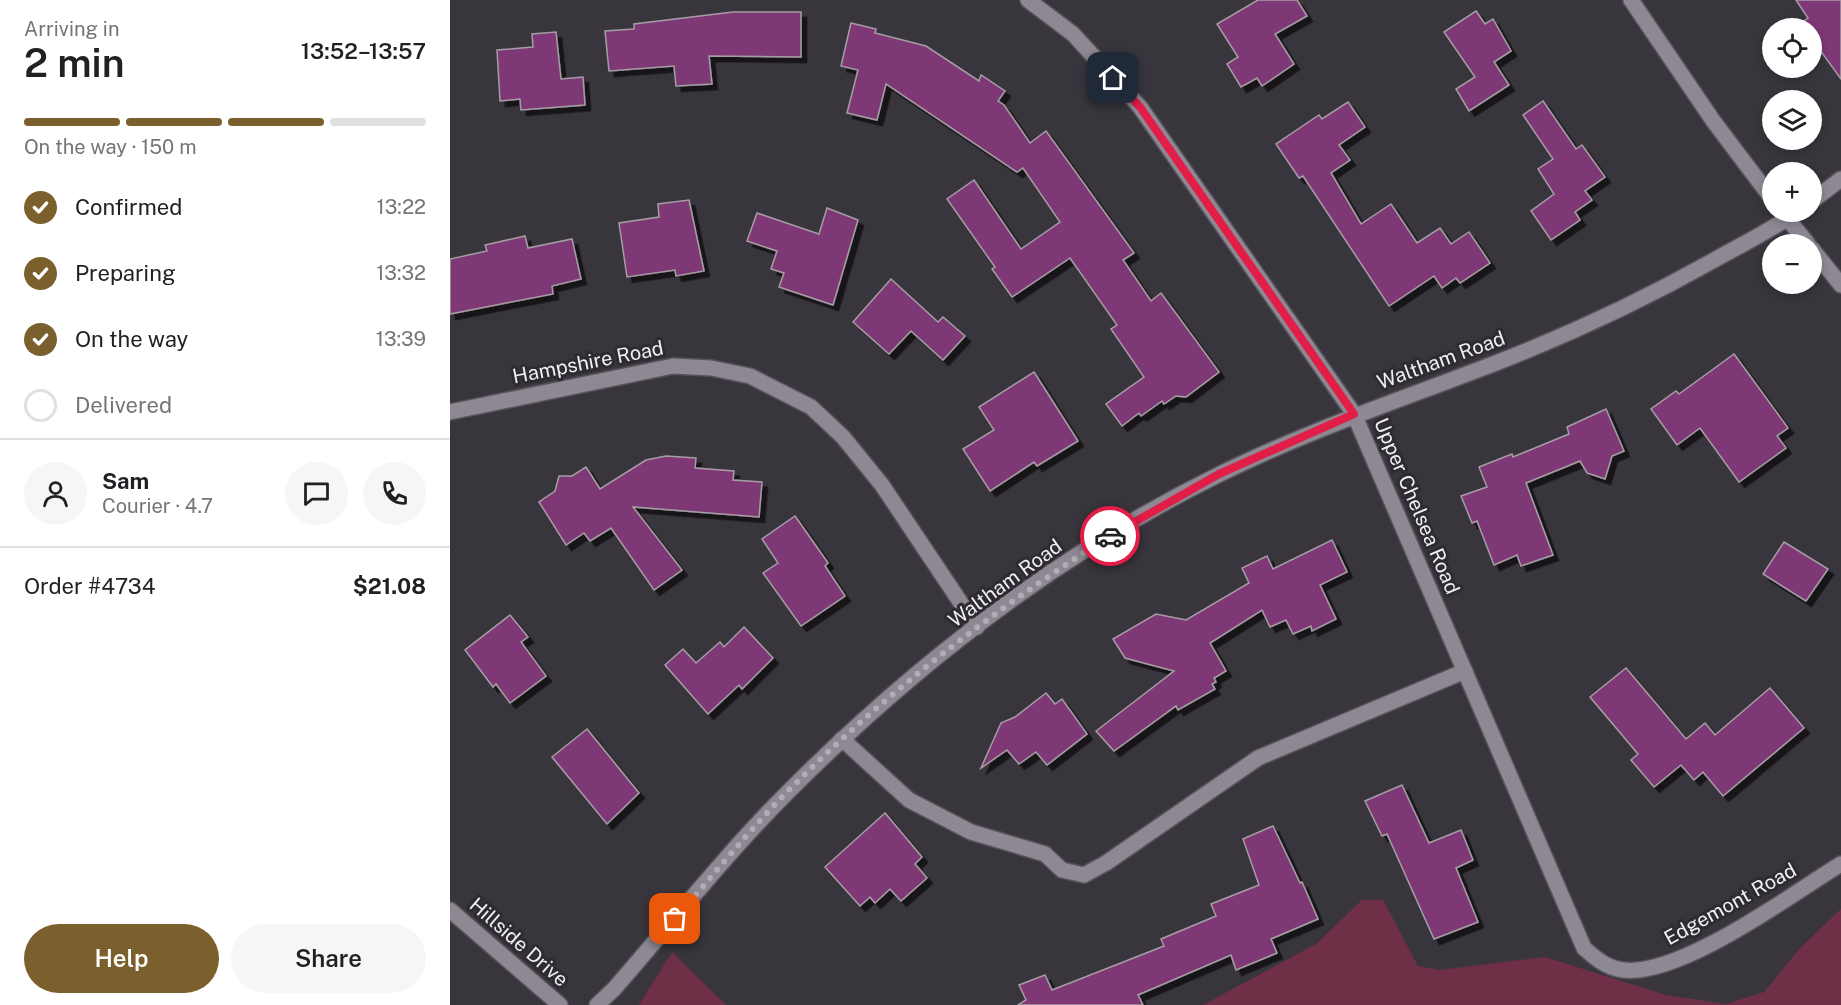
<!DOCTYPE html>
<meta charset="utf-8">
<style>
:root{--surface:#fff;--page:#f6f6f6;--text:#202124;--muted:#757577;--line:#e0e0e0;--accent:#7b5f2d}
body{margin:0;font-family:"Public Sans",sans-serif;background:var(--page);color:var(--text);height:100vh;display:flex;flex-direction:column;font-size:22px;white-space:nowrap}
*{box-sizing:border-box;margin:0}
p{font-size:20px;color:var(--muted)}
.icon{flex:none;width:33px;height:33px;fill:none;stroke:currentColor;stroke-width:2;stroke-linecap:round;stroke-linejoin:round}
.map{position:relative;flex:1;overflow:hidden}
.sheet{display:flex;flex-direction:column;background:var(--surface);width:450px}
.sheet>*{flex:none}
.tools{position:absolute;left:1312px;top:18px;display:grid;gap:12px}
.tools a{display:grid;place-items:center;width:60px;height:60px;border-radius:50%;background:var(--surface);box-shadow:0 3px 9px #0003;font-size:30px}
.pin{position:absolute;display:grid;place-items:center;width:51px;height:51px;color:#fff;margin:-26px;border-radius:12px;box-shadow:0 3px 9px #0006}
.courier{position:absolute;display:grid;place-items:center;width:60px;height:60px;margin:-30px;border:4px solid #e11d48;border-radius:50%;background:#fff;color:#222;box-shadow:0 2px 8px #0007}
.head em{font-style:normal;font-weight:600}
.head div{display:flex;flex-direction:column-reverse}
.head{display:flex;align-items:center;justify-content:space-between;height:102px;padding:0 24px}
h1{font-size:39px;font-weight:600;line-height:45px}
.bar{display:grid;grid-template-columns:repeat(4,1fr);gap:9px 6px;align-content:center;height:72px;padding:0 24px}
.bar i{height:8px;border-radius:4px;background:var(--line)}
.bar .current{background:var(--accent)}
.bar p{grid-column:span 4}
.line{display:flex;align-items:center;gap:15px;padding:0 24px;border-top:2px solid var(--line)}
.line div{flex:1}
.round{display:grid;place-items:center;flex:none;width:63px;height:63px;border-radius:32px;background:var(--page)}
ol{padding:0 24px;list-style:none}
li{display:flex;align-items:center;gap:18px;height:66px}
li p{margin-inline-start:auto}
li .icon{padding:6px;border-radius:50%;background:var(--accent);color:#fff;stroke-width:4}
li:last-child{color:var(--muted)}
li i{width:33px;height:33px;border:3px solid var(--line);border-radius:50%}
.cta{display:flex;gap:12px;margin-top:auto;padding:12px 24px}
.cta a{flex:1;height:69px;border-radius:36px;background:var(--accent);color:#fff;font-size:24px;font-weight:600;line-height:69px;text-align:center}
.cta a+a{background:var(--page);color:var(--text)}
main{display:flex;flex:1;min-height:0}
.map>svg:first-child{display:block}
.green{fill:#6f2f47}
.building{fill:#7e3975;stroke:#a69da4;stroke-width:1.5;filter:url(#shadow)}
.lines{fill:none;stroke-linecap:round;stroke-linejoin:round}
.service-casing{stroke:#56535a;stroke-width:18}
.minor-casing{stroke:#56535a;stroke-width:18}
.tertiary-casing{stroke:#56535a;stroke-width:18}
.service{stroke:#8d8892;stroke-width:15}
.minor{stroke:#8d8892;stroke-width:15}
.tertiary{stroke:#8d8892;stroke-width:15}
.done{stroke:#b1adb4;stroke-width:6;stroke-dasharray:0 10.8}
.route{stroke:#e11d48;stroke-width:8}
.labels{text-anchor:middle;stroke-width:6;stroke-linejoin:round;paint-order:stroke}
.street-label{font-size:20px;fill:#f1eef4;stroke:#2f2b33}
</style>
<main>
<section class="sheet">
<div class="head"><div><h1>2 min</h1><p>Arriving in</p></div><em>13:52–13:57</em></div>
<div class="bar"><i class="current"></i><i class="current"></i><i class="current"></i><i></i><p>On the way · 150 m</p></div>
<ol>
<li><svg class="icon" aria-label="check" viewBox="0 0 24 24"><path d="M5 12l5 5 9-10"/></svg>Confirmed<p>13:22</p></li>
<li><svg class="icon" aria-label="check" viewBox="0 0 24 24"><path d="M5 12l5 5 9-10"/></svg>Preparing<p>13:32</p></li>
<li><svg class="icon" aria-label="check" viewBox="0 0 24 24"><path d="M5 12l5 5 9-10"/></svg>On the way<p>13:39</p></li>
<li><i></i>Delivered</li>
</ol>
<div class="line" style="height:108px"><a class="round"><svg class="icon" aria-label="person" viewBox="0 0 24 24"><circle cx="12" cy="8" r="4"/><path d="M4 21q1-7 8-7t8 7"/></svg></a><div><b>Sam</b><p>Courier · 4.7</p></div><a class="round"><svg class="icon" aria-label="chat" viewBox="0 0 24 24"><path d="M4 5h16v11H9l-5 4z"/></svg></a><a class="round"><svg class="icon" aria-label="phone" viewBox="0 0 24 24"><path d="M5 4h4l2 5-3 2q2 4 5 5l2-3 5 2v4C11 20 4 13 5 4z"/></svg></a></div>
<div class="line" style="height:78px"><div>Order #4734</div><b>$21.08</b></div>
<div class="cta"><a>Help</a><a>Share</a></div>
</section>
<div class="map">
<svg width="1391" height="1005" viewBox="0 0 1391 1005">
<defs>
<filter id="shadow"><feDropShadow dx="5.5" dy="5.5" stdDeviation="0" flood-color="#0009"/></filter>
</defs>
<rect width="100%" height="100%" fill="#39353d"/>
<!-- green -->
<g class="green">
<path d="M912 900H933L968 966 990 970 1095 957 1216 995 1276 1004 1314 992 1350 948 1391 909V1005H753L866 944Z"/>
<path d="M222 952 276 1005H189Z"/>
</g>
<!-- building -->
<g class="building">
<path d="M808 0H847L857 16 825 34 844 64 812 86 807 78 791 87 777 64 788 57 767 24Z"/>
<path d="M1346 0H1391V79L1362 39V28H1354L1350 24 1358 18Z"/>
<path d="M1026 11 1035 24 1043 19 1061 51 1044 62 1059 85 1019 111 1006 89 1025 77 994 32Z"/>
<path d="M283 12H351V57L259 56 262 84 226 86 224 66 159 71 155 31 184 29V24Z"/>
<path d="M401 23 426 29 425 33 476 46 529 81 531 75 555 91 548 101 554 105 580 143 596 131 684 253 673 260 701 301 711 293 769 372 736 397 726 396 714 404 712 401 691 416 689 413 672 426 656 404 694 377 661 329 667 325 620 258 562 297 542 269 545 267 497 199 524 180 571 249 610 222 573 168 567 172 436 84 427 120 397 113 408 70 391 66Z"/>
<path d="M106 32 111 79 133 77 135 105 71 110 70 99 50 101 47 50 83 47 82 34Z"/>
<path d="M1093 101 1126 149 1132 145 1155 177 1135 191 1142 200 1125 212 1130 220 1101 240 1081 211 1104 194 1088 169 1103 159 1073 115Z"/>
<path d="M898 102 915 127 889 145 900 160 881 173 911 224 941 204 967 243 990 228 1001 244 1019 232 1040 263 1010 283 1006 278 992 288 984 276 939 306 853 176 849 178 826 144 869 115 872 119Z"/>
<path d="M239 200 254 271 226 276 225 270 177 277 169 223 209 217 208 204Z"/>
<path d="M377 208 408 220 383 305 329 287 334 273 321 269 327 251 297 241 307 213 369 234Z"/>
<path d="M75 236 78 248 122 239 131 279 102 286 103 294 0 314V259L37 251 35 245Z"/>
<path d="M441 279 488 322 493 317 515 336 493 360 461 331 439 354 403 322Z"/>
<path d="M1284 354 1338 428 1327 436 1336 448 1289 482 1250 428 1227 445 1201 409 1226 391 1229 394Z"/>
<path d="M584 372 628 441 587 466 584 462 540 491 513 449 544 430 529 407Z"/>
<path d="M1156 409 1174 451 1162 456 1155 479 1137 473 1130 461 1076 483 1103 555 1071 566 1067 555 1044 565 1027 521 1022 523 1011 496 1037 487 1029 467 1062 454 1063 457 1119 434 1117 427Z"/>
<path d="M216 456 246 458 245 468 284 471 283 480 312 482 309 517 183 507 232 570 204 590 161 528 140 541 134 533 116 545 89 502 105 491 109 476H122L136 467 150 489 196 460Z"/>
<path d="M345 516 378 563 375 566 395 596 351 626 313 573 328 563 312 539Z"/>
<path d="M882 540 897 572 870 585 886 619 862 631 861 626 843 634 836 620 820 627 812 610 760 643 776 671 764 678 766 682 762 684 765 689 728 710 726 706 664 751 646 731 724 671 675 658 663 639 706 614 736 620 799 583 792 568 817 556 823 569Z"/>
<path d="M1334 542 1378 569 1356 601 1313 574Z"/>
<path d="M60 615 78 637 71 642 96 676 60 703 46 684 43 687 15 650Z"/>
<path d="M294 627 323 658 292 689 289 685 258 714 215 665 233 649 246 663 270 642 274 647Z"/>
<path d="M1176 668 1236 739 1255 723 1265 735 1320 688 1354 728 1273 796 1253 772 1244 780 1231 765 1204 787 1181 760 1188 754 1140 697Z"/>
<path d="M596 693 605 704 612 699 637 734 597 765 586 752 569 764 557 750 531 768 551 723 565 717Z"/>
<path d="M137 729 189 793 157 824 102 757Z"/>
<path d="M952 785 979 843 1011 830 1023 860 1006 868 1028 922 984 939 937 834 932 836 915 801Z"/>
<path d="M435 813 472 857 465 864 477 878 451 901 440 889 425 903 420 897 410 906 375 867Z"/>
<path d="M823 826 850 883 852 882 868 919 821 939 827 953 786 970 781 955 688 995 693 1005H568L576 1000 569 985 595 975 602 990 714 946 711 939 766 916 761 904 809 885 793 839Z"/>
</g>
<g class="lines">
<!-- service casing -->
<g class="service-casing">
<path id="service" d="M392 739 459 800 521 832 595 854 612 870 634 875 656 863 808 758 1015 671"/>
</g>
<!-- minor casing -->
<g class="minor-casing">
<g id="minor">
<path d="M578 0 623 34 690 107 904 414 1134 948C1146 959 1157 968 1173 970 1230 977 1342 894 1391 864"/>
<path d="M0 412 223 366 261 368 300 376 361 407 393 437 432 485 527 627"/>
<path d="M0 910 110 1005"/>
</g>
</g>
<!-- tertiary casing -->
<g class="tertiary-casing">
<g id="tertiary">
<path d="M1181 0 1264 122 1323 200"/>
<path d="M1362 201 1391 179"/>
<path d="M1332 212 1358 244"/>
<path d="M1362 249 1391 285"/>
<path d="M147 1005 164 989C221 924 275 855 336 794 462 667 609 553 770 474 861 429 956 398 1051 361 1125 332 1197 298 1266 259 1293 244 1321 230 1347 212"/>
</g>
</g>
<!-- service -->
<use href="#service" class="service"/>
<!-- minor -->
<use href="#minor" class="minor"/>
<!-- tertiary -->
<use href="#tertiary" class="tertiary"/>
</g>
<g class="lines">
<!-- done -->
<path class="done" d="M225 919C261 878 295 835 333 796 431 696 542 611 660 536"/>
<!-- route -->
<path class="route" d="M660 536 769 474 904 414 690 107 663 78"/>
</g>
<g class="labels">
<!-- street labels -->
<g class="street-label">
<text transform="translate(991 360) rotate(-20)" y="7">Waltham Road</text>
<text transform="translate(138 362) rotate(-11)" y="7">Hampshire Road</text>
<text transform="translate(967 506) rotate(67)" y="7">Upper Chelsea Road</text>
<text transform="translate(555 583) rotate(-36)" y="7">Waltham Road</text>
<text transform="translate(1280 904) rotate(-29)" y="7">Edgemont Road</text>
<text transform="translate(69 942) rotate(41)" y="7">Hillside Drive</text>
</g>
</g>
</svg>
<div class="tools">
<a><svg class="icon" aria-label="locate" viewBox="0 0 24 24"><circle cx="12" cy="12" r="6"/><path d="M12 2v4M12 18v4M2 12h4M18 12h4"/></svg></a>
<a><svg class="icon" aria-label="layers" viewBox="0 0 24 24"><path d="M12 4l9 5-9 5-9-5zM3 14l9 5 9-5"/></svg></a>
<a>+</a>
<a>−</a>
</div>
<div class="pin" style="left:225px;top:919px;background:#ea580c"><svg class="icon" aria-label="bag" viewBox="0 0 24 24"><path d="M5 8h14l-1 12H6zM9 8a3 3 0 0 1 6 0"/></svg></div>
<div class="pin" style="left:663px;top:78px;background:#1f2937"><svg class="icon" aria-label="home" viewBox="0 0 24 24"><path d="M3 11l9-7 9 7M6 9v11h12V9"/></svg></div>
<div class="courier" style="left:660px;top:536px"><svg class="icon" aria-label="car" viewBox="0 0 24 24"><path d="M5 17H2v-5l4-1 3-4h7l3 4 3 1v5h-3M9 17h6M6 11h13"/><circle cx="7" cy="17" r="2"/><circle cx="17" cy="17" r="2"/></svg></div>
</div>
</main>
